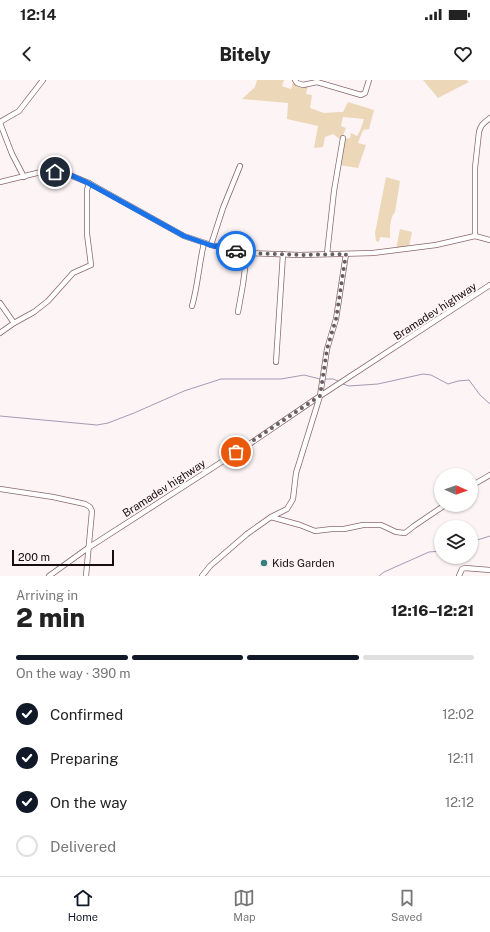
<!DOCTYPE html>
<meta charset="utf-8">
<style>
:root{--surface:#fff;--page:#f6f6f6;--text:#222;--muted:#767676;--line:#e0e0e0;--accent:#111827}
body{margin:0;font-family:"Public Sans",sans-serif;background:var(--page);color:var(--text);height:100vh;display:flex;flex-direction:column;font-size:15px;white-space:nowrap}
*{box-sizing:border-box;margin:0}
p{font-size:13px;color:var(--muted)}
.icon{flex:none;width:22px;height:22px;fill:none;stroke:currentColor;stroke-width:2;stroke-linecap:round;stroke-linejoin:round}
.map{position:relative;height:496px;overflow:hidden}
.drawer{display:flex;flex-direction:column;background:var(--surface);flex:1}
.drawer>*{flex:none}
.needle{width:26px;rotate:92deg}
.fabs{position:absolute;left:434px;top:388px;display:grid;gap:8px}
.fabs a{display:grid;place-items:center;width:44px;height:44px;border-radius:50%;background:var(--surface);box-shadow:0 1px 3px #0004;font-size:20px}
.scale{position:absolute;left:12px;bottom:10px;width:102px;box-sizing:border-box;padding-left:4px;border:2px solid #190c0f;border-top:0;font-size:11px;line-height:14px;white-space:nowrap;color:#190c0f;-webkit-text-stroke:3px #fcf4f5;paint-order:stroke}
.pin{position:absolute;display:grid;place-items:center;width:34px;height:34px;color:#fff;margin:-17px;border:2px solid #fff;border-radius:50%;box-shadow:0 1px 4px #0007}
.courier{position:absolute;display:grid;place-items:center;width:40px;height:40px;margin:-20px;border:3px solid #1a73e8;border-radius:50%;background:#fff;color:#222;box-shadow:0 1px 5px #0007}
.summary em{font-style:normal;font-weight:800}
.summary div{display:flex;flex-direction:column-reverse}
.summary{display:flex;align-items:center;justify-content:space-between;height:68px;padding:0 16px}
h1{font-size:26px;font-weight:800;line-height:30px}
.bar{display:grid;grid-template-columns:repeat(4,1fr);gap:6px 4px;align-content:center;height:48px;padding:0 16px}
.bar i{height:5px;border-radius:3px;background:var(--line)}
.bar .active{background:var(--accent)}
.bar p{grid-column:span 4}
ol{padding:0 16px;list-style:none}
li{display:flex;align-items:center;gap:12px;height:44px}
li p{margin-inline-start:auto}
li .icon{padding:4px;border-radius:50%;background:var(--accent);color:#fff;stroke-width:4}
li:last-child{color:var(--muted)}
li i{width:22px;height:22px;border:2px solid var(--line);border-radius:50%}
.status{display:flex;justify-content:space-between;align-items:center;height:28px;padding:0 20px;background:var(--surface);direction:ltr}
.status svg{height:11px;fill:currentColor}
header{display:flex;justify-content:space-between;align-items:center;height:52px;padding:0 16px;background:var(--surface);font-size:18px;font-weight:800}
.dock{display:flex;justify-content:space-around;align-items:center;height:56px;border-top:1px solid var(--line);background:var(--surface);font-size:11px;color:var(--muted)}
.dock a{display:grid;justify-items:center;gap:2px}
.dock .active{color:var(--accent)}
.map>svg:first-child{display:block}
.green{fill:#edd7b9}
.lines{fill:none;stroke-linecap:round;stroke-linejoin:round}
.stream{stroke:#a49bb4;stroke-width:1}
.minor-casing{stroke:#8a676d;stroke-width:6}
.minor{stroke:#fff;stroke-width:4.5}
.done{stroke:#685d60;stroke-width:4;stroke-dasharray:0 7.2}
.route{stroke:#1a73e8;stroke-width:5}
.poi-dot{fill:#38807d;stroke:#fcf4f5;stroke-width:1.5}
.labels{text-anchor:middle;stroke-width:4;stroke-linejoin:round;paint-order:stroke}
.street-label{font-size:11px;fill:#190c0f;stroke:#fcf4f5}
.poi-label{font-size:11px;fill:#190c0f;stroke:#fcf4f5;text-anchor:start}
</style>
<div class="status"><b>12:14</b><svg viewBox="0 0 49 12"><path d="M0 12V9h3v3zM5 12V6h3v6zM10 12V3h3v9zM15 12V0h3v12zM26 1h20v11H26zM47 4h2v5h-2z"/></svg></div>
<header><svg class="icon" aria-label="back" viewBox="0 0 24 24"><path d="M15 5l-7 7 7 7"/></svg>Bitely<svg class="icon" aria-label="heart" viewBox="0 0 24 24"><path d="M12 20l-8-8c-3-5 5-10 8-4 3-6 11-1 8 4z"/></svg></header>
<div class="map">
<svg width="490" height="496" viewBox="0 0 490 496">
<rect width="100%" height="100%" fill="#fcf4f5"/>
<!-- green -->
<g class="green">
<path d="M257 0H284L282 6 291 9 293 3 308 6 306 14 312 15 310 28 324 33 338 32H343L348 22 374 30 369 49 363 50 358 63 366 65 358 88 339 85 344 59 350 58 351 53 357 56 360 51 364 39 343 37 341 46 346 48 341 60 333 54 325 57 323 67 314 68 318 46 287 39 288 23 242 19 255 7Z"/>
<path d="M423 0H466L469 2 438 18Z"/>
<path d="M386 97 400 101 395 132C389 139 390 150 390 158L380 157 379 162 376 161 375 153Z"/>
<path d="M400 149 412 152 409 167 396 169Z"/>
</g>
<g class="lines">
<!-- stream -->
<g class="stream">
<path d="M324 299H333L338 301"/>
<path d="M343 304 349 306 378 304 423 294 431 295 448 304 458 301 469 300 480 315 490 324"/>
<path d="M0 336 97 345 108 343 134 333 184 311 221 299H281L304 295 320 299"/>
<path d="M471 462 490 456"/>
<path d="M379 496 384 492 429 472 441 471"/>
</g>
<!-- minor casing -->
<g class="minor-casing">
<g id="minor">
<path d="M295 0 297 3 303 5 317 2 361 15 365 13 369 0"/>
<path d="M0 42 19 31 43 0"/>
<path d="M0 43 12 74 24 97"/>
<path d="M0 102 45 91 65 93 89 103 184 156 211 165 247 173 300 175 373 173 436 165 475 156 490 160"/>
<path d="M475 156V88L479 52C481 44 484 43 490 38"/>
<path d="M211 165 223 128 240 86"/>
<path d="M327 174 334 111 343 58"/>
<path d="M0 223 14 243"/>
<path d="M192 226C198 205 199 184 204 163"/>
<path d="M238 232 243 204 247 173"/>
<path d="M0 253 14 243 34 232 48 221 73 193 91 185 87 154V110L89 103"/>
<path d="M276 282 283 174"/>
<path d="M471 406 490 395"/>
<path d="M0 409 53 417 85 424 90 427 92 431 86 496"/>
<path d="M271 437 300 445 315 451 332 449H344L363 445H381L396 452 405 453 414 446 445 425"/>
<path d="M49 496 88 468 248 365 320 316 490 205"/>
<path d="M202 496 210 486 247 454 271 437 287 429 293 419 296 393 320 316 327 269 336 239 346 174"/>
<path d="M459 496 462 489 465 488 490 490"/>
</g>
</g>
<!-- minor -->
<use href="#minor" class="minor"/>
</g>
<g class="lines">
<!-- done -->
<path class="done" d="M236 372 320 316 327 269 336 239 346 174 300 175 247 173 236 171"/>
<!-- route -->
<path class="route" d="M55 92 66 93 88 103 184 156 210 165 236 171"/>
</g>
<!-- markers -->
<circle class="poi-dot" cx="264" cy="483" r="4"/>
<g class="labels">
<!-- street labels -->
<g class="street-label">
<text transform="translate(435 231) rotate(-33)" y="4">Bramadev highway</text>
<text transform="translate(164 408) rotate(-33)" y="4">Bramadev highway</text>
</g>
<!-- poi labels -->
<g class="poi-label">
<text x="272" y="487">Kids Garden</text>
</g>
</g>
</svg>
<div class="fabs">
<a><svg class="needle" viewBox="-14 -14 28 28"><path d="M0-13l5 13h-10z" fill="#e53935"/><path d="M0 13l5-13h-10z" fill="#767676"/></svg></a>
<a><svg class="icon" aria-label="layers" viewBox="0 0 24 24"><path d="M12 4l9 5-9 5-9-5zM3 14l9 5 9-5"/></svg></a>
</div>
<div class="scale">200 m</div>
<div class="pin" style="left:236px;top:372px;background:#ea580c"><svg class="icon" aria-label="bag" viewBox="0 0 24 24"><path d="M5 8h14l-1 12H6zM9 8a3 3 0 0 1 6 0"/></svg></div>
<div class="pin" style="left:55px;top:92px;background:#1f2937"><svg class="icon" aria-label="home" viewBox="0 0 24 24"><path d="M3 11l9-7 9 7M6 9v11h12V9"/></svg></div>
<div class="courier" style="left:236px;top:171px"><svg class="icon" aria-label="car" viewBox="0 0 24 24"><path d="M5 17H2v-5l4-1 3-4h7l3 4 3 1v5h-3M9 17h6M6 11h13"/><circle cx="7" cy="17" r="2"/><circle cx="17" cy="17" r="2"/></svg></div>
</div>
<section class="drawer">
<div class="summary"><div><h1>2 min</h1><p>Arriving in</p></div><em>12:16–12:21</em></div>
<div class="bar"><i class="active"></i><i class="active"></i><i class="active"></i><i></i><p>On the way · 390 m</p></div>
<ol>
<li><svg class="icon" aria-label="check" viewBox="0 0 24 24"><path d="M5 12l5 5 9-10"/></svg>Confirmed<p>12:02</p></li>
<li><svg class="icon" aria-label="check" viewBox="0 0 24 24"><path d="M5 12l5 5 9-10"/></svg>Preparing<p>12:11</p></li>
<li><svg class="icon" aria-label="check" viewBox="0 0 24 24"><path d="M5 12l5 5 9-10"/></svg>On the way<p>12:12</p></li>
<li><i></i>Delivered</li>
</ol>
</section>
<nav class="dock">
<a class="active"><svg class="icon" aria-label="home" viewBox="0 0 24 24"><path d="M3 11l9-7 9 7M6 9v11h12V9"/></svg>Home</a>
<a><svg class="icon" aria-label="map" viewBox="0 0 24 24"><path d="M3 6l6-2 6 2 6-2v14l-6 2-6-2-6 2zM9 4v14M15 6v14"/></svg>Map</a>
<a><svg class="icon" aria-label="saved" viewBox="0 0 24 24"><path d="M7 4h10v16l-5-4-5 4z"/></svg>Saved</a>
</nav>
